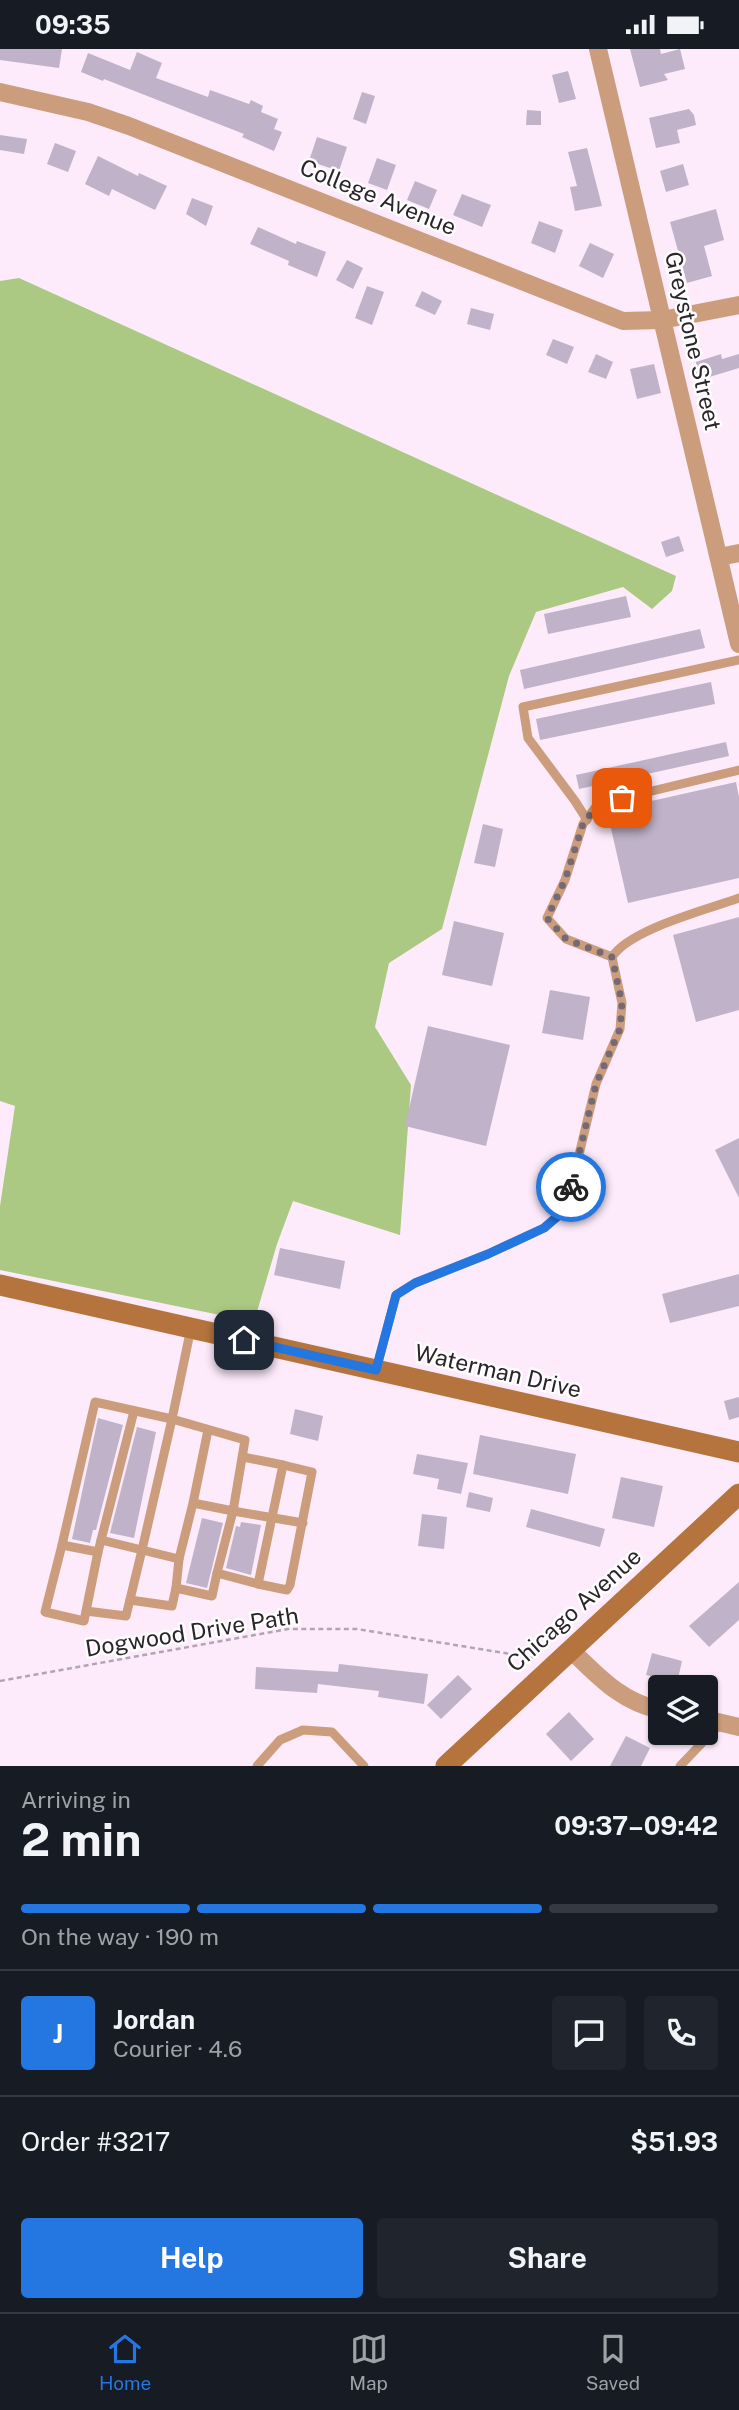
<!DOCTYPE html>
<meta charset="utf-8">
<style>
:root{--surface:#171b24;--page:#20242c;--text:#f1f3f6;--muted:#9ea1a6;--line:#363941;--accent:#2476e1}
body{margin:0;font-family:"Public Sans",sans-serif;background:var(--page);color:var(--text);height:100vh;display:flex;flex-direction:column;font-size:26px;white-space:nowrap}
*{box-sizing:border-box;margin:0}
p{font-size:23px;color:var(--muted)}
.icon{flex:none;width:38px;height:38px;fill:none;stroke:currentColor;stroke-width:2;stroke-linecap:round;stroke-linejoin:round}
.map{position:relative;height:1717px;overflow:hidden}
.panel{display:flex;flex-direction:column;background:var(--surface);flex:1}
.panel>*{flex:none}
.tools{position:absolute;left:648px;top:1626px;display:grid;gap:14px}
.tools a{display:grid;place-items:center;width:70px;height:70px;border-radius:7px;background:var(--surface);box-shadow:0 2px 5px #0004;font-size:35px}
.pin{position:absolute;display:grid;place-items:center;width:60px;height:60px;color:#fff;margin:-30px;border-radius:14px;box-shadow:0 4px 10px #0006}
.courier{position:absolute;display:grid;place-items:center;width:70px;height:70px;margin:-35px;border:5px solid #2476e1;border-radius:50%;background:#fff;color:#222;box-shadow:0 2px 9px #0007}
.headline em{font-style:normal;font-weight:700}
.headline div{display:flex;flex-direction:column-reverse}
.headline{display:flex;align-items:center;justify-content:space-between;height:119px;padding:0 21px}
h1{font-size:46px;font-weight:700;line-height:52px}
.bar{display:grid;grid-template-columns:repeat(4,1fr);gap:10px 7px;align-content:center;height:84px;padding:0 21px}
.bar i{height:9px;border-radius:5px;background:var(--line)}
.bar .active{background:var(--accent)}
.bar p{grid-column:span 4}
.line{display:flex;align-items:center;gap:18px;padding:0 21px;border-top:2px solid var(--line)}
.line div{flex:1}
.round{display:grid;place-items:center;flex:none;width:74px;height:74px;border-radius:7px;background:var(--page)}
.cta{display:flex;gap:14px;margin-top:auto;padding:14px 21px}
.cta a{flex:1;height:80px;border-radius:7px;background:var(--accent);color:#fff;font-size:28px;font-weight:700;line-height:80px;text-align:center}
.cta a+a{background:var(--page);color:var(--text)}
.status{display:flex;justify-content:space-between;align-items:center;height:49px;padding:0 35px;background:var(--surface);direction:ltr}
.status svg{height:19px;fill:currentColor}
.tab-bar{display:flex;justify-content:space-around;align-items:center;height:98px;border-top:2px solid var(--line);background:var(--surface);font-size:19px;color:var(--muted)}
.tab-bar a{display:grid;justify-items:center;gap:4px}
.tab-bar .active{color:var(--accent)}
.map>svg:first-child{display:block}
.forest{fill:#acc983}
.building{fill:#c0b2c8}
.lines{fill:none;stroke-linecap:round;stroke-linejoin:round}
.path{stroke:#b3a4b1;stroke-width:2.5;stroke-dasharray:5 3.5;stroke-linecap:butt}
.lane{stroke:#cb9d7c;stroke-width:9}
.street{stroke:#cb9d7c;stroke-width:18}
.secondary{stroke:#b5733e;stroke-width:21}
.done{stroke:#756a74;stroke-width:7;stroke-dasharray:0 12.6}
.route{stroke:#2476e1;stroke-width:9}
.labels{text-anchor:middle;stroke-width:5;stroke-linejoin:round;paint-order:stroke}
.street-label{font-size:23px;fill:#2c242b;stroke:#fefefe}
</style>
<div class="status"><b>09:35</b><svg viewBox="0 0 49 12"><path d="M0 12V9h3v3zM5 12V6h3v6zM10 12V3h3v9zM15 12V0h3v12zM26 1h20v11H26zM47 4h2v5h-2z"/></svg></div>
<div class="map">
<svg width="739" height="1717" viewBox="0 0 739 1717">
<rect width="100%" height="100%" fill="#fdebfb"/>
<!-- forest -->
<path class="forest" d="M19 229 676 527 672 542 652 560 623 538 536 563 509 627 442 880 389 914 375 978 411 1036 400 1186 293 1152 277 1195 254 1273 0 1221V1157L15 1057 0 1052V232Z"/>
<!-- building -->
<g class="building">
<path d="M0 0H62L59 19 0 11Z"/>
<path d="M630 0H660L661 5 680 0 685 20 664 25 668 31 640 38Z"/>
<path d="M137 3 162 14 156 29 208 48 210 41 249 55 251 51 263 57 261 63 278 70 274 80 282 83 274 102 242 88 244 85 104 30 103 32 81 23 88 4 130 21Z"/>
<path d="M568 22 576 50 559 54 552 26Z"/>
<path d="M362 43 375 47 366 75 353 70Z"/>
<path d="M689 60 694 66 696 76 677 81 680 94 656 99 649 69Z"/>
<path d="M527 61 541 62V76H526Z"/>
<path d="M0 86 27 90 24 105 0 101Z"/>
<path d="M317 88 347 98 339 122 309 112Z"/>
<path d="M55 94 76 102 68 123 47 115Z"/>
<path d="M587 99 602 157 575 162 570 138 577 137 568 103Z"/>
<path d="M98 107 138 127 139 124 167 137 155 161 112 140 109 147 85 135Z"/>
<path d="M377 109 396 116 387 141 368 134Z"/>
<path d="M683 115 689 136 666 143 660 122Z"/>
<path d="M415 132 437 141 429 160 407 151Z"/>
<path d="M462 145 491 156 482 178 453 166Z"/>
<path d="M192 149 213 157 206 177 186 165Z"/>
<path d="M716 160 724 191 704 197 712 227 687 234 670 173Z"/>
<path d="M539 172 563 181 555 204 531 194Z"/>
<path d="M258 178 296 195 297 192 326 203 317 228 288 216 289 212 250 195Z"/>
<path d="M590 194 614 205 603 229 579 217Z"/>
<path d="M347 211 363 219 353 240 336 231Z"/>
<path d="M367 237 384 243 372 276 355 269Z"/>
<path d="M422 242 442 252 435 266 415 257Z"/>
<path d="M471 259 494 265 490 281 467 275Z"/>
<path d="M553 290 574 298 567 315 546 306Z"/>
<path d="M596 305 613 313 606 330 588 323Z"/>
<path d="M721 305 722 310 739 305V319L696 332V313Z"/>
<path d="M654 315 661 344 637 350 630 320Z"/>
<path d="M679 487 684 502 666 508 661 493Z"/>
<path d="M626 547 631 568 548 585 544 565Z"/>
<path d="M700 580 705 599 524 640 520 621Z"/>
<path d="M711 633 715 655 540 691 536 670Z"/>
<path d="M726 693 729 707 579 740 576 726Z"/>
<path d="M736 733 739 748V829L628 854 607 762Z"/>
<path d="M483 775 503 780 495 818 474 814Z"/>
<path d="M739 868V961L696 973 673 886Z"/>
<path d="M454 872 504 884 492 937 442 926Z"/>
<path d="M550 941 590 948 583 991 542 984Z"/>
<path d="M428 977 510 996 486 1097 405 1077Z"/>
<path d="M739 1089V1149L715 1101Z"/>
<path d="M280 1199 345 1212 340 1240 274 1226Z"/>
<path d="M739 1225V1257L670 1274 662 1245Z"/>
<path d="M739 1348V1368L729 1371 724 1352Z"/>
<path d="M295 1360 323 1367 318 1392 290 1385Z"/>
<path d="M98 1369 123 1376 96 1481H93L90 1494 72 1490Z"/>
<path d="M137 1378 156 1383 134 1489 110 1484Z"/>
<path d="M480 1386 576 1405 568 1445 473 1425Z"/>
<path d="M417 1405 468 1414 461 1445 437 1440 439 1430 413 1425Z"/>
<path d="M621 1428 663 1437 654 1478 612 1469Z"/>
<path d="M469 1443 493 1449 490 1463 466 1458Z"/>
<path d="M531 1460 605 1480 600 1498 526 1478Z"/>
<path d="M422 1465 447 1468 444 1500 418 1497Z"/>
<path d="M202 1469 223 1474 207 1539 186 1534Z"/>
<path d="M241 1473 261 1476 251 1526 226 1519 236 1477 240 1478Z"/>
<path d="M739 1533V1571L709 1598 689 1577Z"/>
<path d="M652 1604 682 1612 677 1634 646 1626Z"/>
<path d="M339 1615 428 1625 424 1655 378 1648 379 1642 318 1635 317 1644 255 1640 256 1618 338 1623Z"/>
<path d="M458 1626 472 1640 441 1670 427 1656Z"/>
<path d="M569 1663 594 1690 571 1712 546 1685Z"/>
<path d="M626 1687 650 1699 641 1717H610Z"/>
</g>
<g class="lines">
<!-- path -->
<path class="path" d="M0 1632 288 1580H357L535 1609"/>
<!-- lane -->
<g class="lane">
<path d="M587 771 575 752 528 689 523 658 739 611"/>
<path d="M612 908 566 890 547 869 565 831 583 775 598 755 739 721"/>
<path d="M376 1321 396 1246 415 1234 488 1205 544 1179 566 1160 596 1035 620 980 622 954 612 908C630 880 706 861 739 849"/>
<path d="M193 1454 179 1510 142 1501 172 1370 245 1391 233 1462 193 1454 208 1381"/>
<path d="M62 1496 45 1563 84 1572 98 1503 134 1362"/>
<path d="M98 1503 62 1496 95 1353 172 1370 191 1279"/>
<path d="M179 1510 176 1539 212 1547 217 1524 258 1535 283 1416 243 1408"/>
<path d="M217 1524 233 1462 303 1474"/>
<path d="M258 1535 287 1541 290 1536 312 1423 283 1416"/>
<path d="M130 1551 172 1557 176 1539"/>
<path d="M86 1562 126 1567 142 1501 101 1491"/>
<path d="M257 1717 280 1691 303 1681 332 1683 364 1717"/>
<path d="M680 1717 721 1674"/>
</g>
<!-- street -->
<g class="street">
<path d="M598 0 739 595"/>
<path d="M0 43 88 63 129 77 623 272 662 271 739 256"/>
<path d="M719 508 739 504"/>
<path d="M571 1601C598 1627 621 1653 660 1661"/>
<path d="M705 1670 739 1678"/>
</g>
<!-- secondary -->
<g class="secondary">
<path d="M0 1236 739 1403"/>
<path d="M446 1717 739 1445"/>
</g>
</g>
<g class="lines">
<!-- done -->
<path class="done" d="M571 1138 596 1035 620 980 622 954 612 908 566 890 547 869 565 831 583 775 598 755 622 749"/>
<!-- route -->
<path class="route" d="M244 1291 376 1321 396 1246 415 1234 488 1205 544 1179 566 1160 571 1138"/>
</g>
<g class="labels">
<!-- street labels -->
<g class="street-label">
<text transform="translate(378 148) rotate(22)" y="8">College Avenue</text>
<text transform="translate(693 292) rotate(77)" y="8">Greystone Street</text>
<text transform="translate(498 1322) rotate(13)" y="8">Waterman Drive</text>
<text transform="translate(574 1561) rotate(-42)" y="8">Chicago Avenue</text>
<text transform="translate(192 1583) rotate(-9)" y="8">Dogwood Drive Path</text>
</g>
</g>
</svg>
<div class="tools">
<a><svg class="icon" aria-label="layers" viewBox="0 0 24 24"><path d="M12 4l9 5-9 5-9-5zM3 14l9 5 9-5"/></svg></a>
</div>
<div class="pin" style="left:622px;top:749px;background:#ea580c"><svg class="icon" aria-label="bag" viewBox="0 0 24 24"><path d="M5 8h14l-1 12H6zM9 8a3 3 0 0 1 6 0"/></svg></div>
<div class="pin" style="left:244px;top:1291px;background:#1f2937"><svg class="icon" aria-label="home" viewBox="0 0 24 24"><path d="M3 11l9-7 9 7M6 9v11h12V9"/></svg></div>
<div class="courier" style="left:571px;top:1138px"><svg class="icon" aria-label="bike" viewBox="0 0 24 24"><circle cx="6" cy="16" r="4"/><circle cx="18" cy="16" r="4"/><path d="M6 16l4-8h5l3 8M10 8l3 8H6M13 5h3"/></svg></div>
</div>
<section class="panel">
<div class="headline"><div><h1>2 min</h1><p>Arriving in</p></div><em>09:37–09:42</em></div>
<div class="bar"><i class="active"></i><i class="active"></i><i class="active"></i><i></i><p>On the way · 190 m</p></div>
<div class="line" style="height:126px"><b class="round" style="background:var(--accent);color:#fff">J</b><div><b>Jordan</b><p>Courier · 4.6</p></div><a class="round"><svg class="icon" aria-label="chat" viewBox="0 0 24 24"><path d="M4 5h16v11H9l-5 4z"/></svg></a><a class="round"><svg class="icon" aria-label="phone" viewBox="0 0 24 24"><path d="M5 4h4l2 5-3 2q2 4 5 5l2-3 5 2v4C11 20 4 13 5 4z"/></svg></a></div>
<div class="line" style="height:91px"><div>Order #3217</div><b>$51.93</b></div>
<div class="cta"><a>Help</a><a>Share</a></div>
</section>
<nav class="tab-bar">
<a class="active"><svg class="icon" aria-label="home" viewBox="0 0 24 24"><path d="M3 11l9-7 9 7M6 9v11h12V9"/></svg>Home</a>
<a><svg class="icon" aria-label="map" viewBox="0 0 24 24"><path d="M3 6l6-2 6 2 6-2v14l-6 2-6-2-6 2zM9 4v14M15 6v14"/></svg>Map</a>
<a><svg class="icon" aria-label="saved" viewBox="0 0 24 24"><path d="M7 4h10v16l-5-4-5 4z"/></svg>Saved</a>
</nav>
